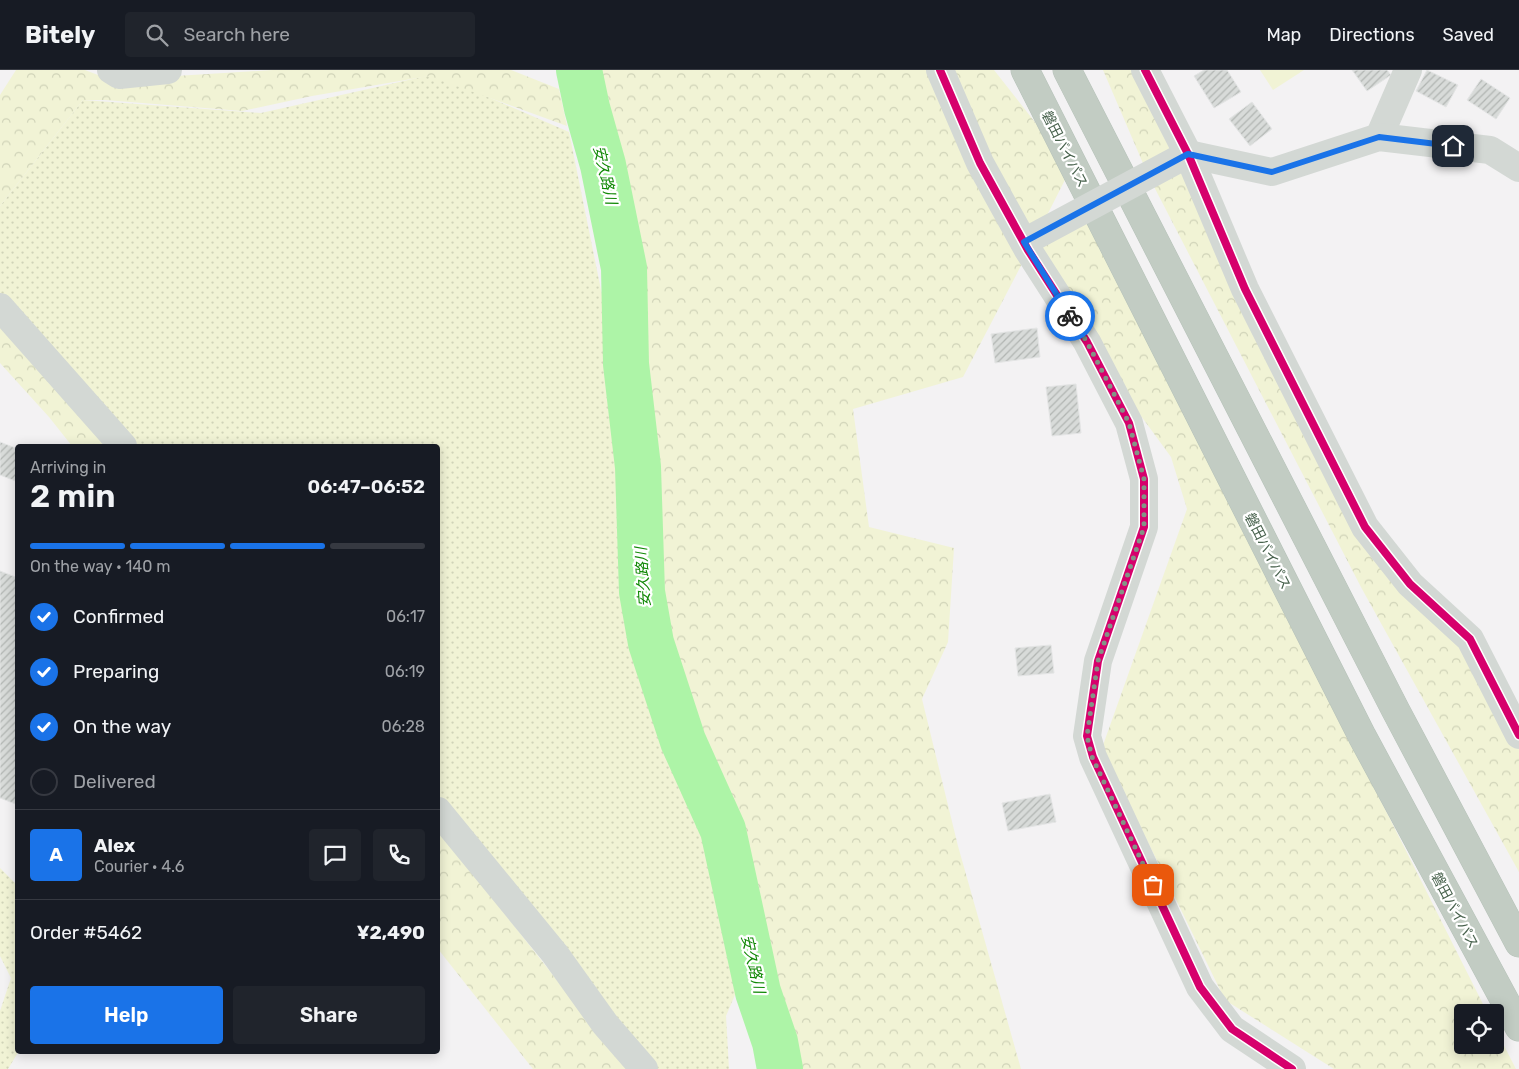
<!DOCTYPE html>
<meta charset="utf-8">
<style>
:root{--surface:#171b24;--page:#20242c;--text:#f1f3f6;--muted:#9ea1a6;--line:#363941;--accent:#1a73e8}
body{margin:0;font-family:Rubik,"Noto Sans JP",sans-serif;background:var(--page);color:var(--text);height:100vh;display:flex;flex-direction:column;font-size:19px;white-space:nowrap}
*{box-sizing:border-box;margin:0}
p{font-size:16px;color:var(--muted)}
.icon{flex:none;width:28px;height:28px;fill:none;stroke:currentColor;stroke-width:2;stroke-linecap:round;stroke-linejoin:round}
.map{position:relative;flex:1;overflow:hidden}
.sheet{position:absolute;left:15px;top:374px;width:425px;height:610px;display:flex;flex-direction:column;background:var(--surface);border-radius:5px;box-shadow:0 2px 12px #0003}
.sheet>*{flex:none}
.fabs{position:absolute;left:1454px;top:934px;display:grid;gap:10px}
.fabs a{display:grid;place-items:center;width:50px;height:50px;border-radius:5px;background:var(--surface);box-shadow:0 2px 12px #0003;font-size:25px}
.pin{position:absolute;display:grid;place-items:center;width:42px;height:42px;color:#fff;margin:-21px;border-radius:10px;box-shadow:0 2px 8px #0006}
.courier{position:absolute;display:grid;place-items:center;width:50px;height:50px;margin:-25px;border:4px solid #1a73e8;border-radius:50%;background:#fff;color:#222;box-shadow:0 1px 6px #0007}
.overview em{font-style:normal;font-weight:600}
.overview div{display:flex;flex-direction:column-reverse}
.overview{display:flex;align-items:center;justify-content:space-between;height:85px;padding:0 15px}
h1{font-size:32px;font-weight:600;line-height:38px}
.bar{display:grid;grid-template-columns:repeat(4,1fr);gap:8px 5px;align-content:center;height:60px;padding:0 15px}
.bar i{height:6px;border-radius:4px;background:var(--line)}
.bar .on{background:var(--accent)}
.bar p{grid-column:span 4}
.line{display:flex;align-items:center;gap:12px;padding:0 15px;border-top:1px solid var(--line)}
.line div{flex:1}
.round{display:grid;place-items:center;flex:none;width:52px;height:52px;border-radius:5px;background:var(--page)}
ol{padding:0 15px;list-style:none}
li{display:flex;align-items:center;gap:15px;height:55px}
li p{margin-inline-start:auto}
li .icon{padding:5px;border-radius:50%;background:var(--accent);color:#fff;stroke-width:4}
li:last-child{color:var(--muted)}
li i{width:28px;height:28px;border:2px solid var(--line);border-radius:50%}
.cta{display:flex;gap:10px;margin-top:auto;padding:10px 15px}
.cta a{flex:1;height:58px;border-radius:5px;background:var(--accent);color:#fff;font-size:20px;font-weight:600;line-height:58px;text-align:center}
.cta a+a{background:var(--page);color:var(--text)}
header{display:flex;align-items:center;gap:30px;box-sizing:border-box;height:70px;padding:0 25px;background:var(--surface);border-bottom:1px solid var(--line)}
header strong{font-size:24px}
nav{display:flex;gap:28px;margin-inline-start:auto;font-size:18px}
.search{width:350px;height:45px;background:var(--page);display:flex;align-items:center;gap:12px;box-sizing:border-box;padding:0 18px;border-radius:5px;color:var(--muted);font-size:19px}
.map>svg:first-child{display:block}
.grass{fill:url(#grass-dots)}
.forest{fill:url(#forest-crowns)}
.park{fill:#f1f3d5}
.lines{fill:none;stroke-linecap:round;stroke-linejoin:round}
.river{stroke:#adf4a7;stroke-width:46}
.building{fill:url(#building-hatch);stroke:#e4e5e5}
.highway-casing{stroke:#b6c2b9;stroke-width:29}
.minor{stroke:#d3d8d4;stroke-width:28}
.highway{stroke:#c2ccc3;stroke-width:28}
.minor-bridge{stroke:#d3d8d4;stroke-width:28}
.cycleway-casing{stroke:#fff;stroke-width:11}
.cycleway{stroke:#d6006c;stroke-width:8}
.done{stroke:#839486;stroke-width:5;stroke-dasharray:0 9}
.route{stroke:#1a73e8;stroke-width:6}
.labels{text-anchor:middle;stroke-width:4.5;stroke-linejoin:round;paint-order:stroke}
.street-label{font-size:14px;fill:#47614c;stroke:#fff}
.water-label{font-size:15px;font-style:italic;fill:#108805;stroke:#fff}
</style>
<header>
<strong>Bitely</strong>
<div class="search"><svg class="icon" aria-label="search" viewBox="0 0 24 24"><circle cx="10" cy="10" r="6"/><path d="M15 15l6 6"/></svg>Search here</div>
<nav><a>Map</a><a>Directions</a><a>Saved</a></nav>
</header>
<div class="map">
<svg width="1519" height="999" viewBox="0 0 1519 999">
<defs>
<pattern id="grass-dots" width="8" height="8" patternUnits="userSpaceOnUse" patternTransform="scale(1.25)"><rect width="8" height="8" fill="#f1f3d5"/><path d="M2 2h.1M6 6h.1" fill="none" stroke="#d0d3b8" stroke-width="1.8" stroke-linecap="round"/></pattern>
<pattern id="forest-crowns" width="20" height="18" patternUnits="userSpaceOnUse" patternTransform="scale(1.25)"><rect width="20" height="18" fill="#f1f3d5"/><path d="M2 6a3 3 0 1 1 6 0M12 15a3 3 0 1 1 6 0" fill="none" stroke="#d0d3b8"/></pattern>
<pattern id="building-hatch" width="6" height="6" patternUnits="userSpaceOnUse" patternTransform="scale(1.25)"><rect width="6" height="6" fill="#d8dbd9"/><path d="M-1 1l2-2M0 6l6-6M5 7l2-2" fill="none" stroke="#b1b5b2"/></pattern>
</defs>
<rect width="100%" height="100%" fill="#f3f2f3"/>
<!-- grass -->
<g class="grass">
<path d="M435 4 569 62 615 289 627 554 709 764 727 847 743 906 726 946 729 999H646L438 747V376H122L0 237V136L83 30 261 43Z"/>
<path d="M0 798 18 816V981H19L8 999H0V941L11 908 0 886Z"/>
</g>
<!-- forest -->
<g class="forest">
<path d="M16 0H85L111 10 273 0H511L559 19 567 56 429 6 312 26 242 41 105 30H83L0 136V25Z"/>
<path d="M596 0H994L1071 98 1037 165 1084 140 1487 942H1462V975H1495V958L1516 999H1334L1225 930 1102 678 1187 439 1171 387 1087 272 1036 167 963 307 853 339 869 457 954 478 948 572 922 629 958 776 1021 999H779L737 807 663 580 651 498 655 400 637 284 633 139 598 21Z"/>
<path d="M1103 0H1133L1328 385 1487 602 1519 665V802L1362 519 1148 105Z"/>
<path d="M0 237 123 376H72L49 347 0 293Z"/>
<path d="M438 759 627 999H533L438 879Z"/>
</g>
<!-- park -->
<path class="park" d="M1260 0H1304L1273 20Z"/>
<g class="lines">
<!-- river -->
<path class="river" d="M579 0 587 38 603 95 624 198 626 294 638 397 642 522 651 573 683 671 723 760 758 922 775 972 780 999"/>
</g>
<!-- building -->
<g class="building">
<path d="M1204 0H1227L1241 22 1214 38 1194 6Z"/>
<path d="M1352 0H1387L1391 5 1367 21Z"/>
<path d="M1427 0 1458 15 1446 37 1416 21Z"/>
<path d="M1481 9 1510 28 1496 49 1467 30Z"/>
<path d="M1252 32 1272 59 1250 76 1229 49Z"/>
<path d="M1037 258 1040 287 995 293 991 264Z"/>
<path d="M1076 314 1081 363 1052 366 1046 317Z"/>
<path d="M0 372 18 379V412L0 405Z"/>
<path d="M0 501 18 508V735L0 728Z"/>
<path d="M1051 575 1054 603 1018 606 1015 578Z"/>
<path d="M1050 724 1056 752 1008 761 1002 733Z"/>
</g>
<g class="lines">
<!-- highway casing -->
<g class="highway-casing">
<g id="highway">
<path d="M1025 0 1362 666 1519 957"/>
<path d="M1067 0 1396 641 1519 873"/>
</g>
</g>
<!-- minor -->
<g class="minor">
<path d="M111 0 119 5 168 0"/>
<path d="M940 0 980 93 1028 180 1087 272 1129 353 1144 409V457L1098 591 1087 666 1093 687 1200 917 1232 959 1292 999"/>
<path d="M1145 0 1188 84 1245 219 1365 457 1410 514 1470 569 1519 665"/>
<path d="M1379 67 1408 0"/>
<path d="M1188 84 1272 102 1379 67 1490 80 1519 98"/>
<path d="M0 237 123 376"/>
<path d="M438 741 555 884 605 954 644 999"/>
</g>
<!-- highway -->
<use href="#highway" class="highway"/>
<!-- minor-bridge -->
<path class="minor-bridge" d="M1024 172 1188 84"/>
<!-- cycleway casing -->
<g class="cycleway-casing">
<g id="cycleway">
<path d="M940 0 980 93 1028 180 1087 272 1129 353 1144 409V457L1098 591 1087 666 1093 687 1200 917 1232 959 1292 999"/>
<path d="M1145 0 1188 84 1245 219 1365 457 1410 514 1470 569 1519 665"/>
</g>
</g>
<!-- cycleway -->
<use href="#cycleway" class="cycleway"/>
</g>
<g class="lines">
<!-- done -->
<path class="done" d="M1070 246 1087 272 1129 353 1144 409V457L1098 591 1087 666 1092 687 1153 815"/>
<!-- route -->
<path class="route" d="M1070 246 1024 172 1188 84 1272 102 1379 67 1453 76"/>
</g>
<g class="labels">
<!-- street labels -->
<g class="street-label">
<text transform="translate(1065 79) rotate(63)" y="5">磐田バイパス</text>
<text transform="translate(1268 481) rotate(63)" y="5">磐田バイパス</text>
<text transform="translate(1455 840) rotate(62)" y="5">磐田バイパス</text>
</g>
<!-- water labels -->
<g class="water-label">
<text transform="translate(605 105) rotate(77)" y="5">安久路川</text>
<text transform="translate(643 507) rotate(-94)" y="5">安久路川</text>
<text transform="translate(753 894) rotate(77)" y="5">安久路川</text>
</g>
</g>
</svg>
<div class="fabs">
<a><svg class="icon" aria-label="locate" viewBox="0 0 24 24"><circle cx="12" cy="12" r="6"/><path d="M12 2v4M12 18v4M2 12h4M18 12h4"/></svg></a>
</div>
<div class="pin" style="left:1153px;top:815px;background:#ea580c"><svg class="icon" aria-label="bag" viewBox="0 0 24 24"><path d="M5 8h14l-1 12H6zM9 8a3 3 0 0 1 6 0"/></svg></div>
<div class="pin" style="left:1453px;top:76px;background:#1f2937"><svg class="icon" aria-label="home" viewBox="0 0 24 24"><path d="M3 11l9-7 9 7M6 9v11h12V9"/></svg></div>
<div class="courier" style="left:1070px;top:246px"><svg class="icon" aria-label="bike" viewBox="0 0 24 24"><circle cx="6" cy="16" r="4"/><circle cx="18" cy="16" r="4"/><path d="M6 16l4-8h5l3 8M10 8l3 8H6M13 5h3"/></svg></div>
<section class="sheet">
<div class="overview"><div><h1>2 min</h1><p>Arriving in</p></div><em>06:47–06:52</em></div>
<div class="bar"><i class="on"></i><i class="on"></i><i class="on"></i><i></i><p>On the way · 140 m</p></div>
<ol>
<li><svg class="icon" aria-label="check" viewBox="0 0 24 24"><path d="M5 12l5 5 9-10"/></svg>Confirmed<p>06:17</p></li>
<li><svg class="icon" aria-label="check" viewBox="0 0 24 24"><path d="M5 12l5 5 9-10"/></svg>Preparing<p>06:19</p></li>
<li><svg class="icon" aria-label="check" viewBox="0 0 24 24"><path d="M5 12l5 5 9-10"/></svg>On the way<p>06:28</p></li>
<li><i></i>Delivered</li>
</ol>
<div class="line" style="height:90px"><b class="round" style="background:var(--accent);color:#fff">A</b><div><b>Alex</b><p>Courier · 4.6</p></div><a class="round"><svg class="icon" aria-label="chat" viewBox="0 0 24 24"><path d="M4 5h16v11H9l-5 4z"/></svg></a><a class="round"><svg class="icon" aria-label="phone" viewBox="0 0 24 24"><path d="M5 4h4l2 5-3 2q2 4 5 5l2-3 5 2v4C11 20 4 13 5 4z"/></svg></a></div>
<div class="line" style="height:65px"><div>Order #5462</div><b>¥2,490</b></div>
<div class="cta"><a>Help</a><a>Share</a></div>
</section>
</div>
